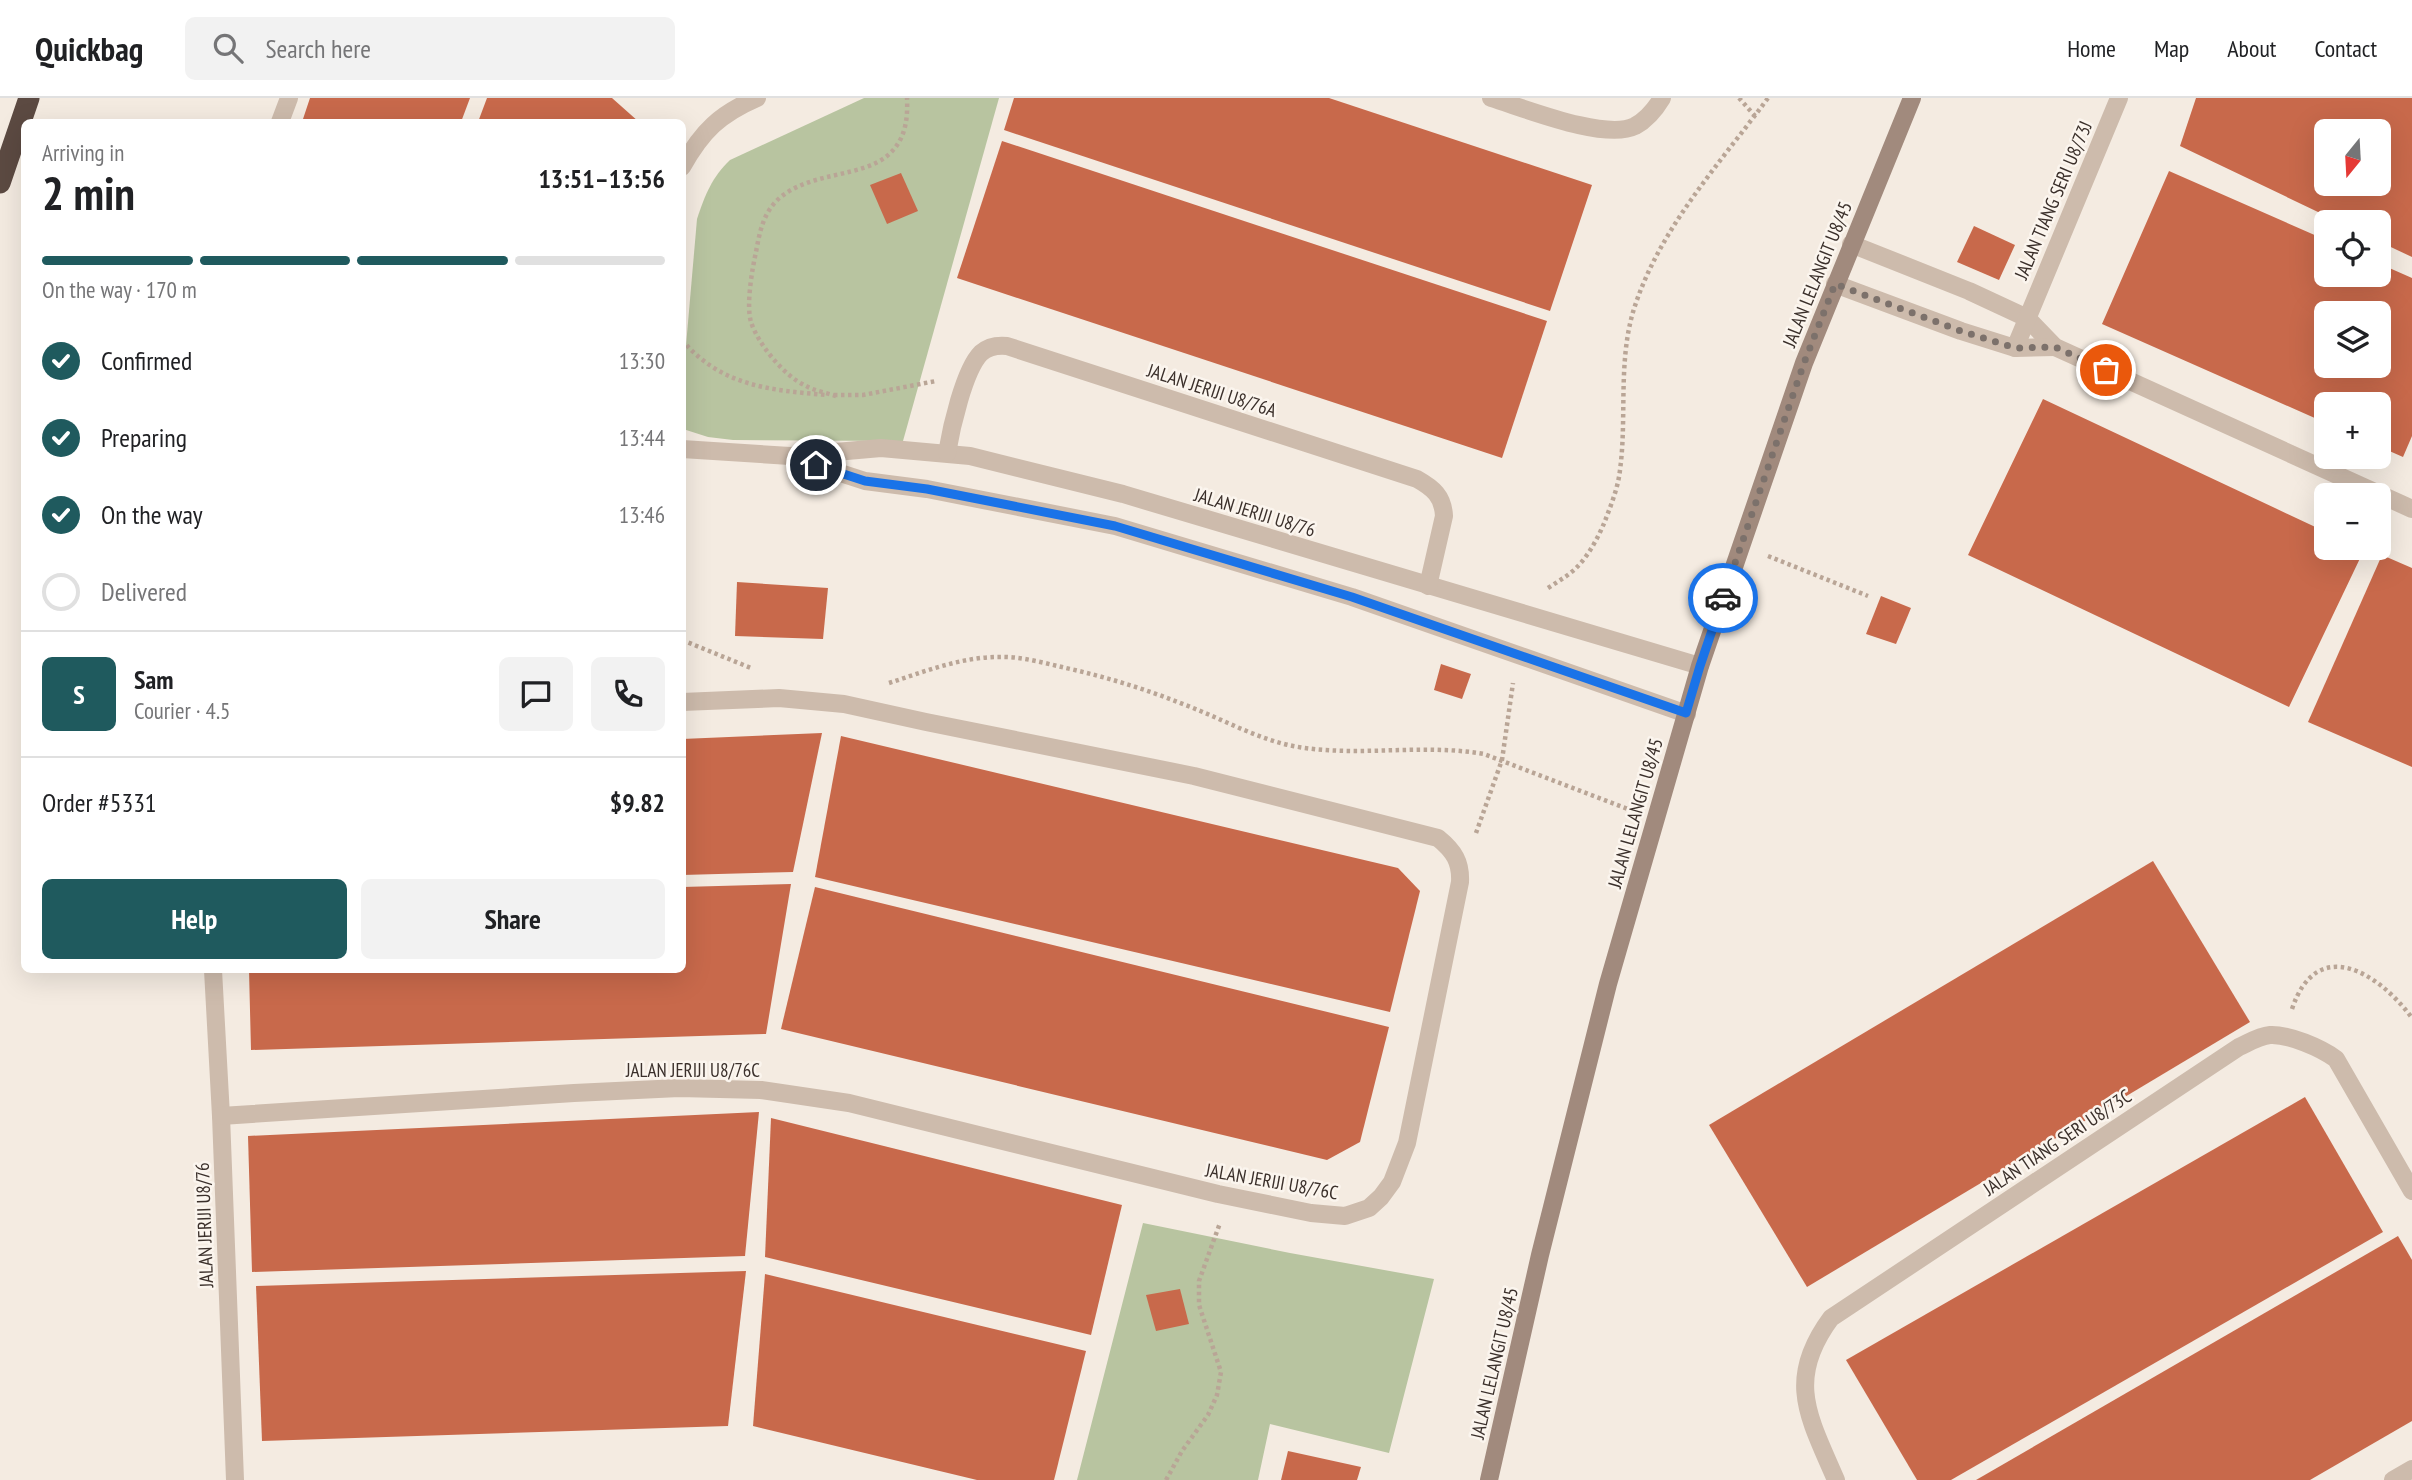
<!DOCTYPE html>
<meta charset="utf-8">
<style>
:root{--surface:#fff;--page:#f2f2f2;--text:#202124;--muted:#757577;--line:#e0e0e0;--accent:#1f5a5e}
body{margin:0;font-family:"PT Sans Narrow",sans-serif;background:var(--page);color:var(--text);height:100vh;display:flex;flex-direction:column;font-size:26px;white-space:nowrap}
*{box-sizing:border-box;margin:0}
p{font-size:23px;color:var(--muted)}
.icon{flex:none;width:38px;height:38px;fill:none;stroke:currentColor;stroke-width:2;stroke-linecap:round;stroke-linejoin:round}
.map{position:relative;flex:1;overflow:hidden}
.drawer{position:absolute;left:21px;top:21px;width:665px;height:854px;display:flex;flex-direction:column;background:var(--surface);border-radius:10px;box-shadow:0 7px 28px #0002}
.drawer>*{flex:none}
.needle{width:46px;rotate:198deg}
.buttons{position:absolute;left:2314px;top:21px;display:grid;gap:14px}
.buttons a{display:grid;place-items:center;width:77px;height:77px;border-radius:10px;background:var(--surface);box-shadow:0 7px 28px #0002;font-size:35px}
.pin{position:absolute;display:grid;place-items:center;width:60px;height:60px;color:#fff;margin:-30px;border:4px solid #fff;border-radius:50%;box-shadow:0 2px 7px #0007}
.courier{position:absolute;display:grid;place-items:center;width:70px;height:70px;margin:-35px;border:5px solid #1a73e8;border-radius:50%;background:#fff;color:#222;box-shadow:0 2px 9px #0007}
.head em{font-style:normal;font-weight:600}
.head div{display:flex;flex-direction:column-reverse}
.head{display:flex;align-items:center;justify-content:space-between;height:119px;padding:0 21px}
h1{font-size:46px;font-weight:600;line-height:52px}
.bar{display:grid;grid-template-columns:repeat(4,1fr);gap:10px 7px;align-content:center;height:84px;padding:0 21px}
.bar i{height:9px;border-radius:5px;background:var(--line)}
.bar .current{background:var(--accent)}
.bar p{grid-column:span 4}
.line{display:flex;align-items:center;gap:18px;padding:0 21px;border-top:2px solid var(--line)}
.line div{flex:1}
.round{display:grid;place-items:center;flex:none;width:74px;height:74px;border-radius:10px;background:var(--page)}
ol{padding:0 21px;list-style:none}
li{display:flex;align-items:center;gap:21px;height:77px}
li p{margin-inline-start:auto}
li .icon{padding:7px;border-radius:50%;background:var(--accent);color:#fff;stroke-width:4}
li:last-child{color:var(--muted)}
li i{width:38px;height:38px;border:4px solid var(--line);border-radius:50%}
.cta{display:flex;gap:14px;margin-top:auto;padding:14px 21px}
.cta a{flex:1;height:80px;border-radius:10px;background:var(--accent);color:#fff;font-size:28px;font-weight:600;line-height:80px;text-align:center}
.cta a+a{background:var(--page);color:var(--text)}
header{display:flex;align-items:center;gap:42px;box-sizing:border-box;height:98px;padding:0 35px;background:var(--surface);border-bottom:2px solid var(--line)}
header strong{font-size:33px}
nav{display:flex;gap:38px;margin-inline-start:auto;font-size:24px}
.search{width:490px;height:63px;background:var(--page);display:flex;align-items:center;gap:18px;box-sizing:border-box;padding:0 24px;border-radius:10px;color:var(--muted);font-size:26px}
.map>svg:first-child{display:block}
.green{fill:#b8c4a0}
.building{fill:#c8694b;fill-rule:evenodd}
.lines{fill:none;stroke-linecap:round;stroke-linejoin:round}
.path{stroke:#b9a596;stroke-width:4.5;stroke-dasharray:3.5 3.5;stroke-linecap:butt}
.street{stroke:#cdbbac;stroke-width:18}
.secondary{stroke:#a18a7d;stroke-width:18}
.highway{stroke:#5c4a42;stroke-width:21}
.done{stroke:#7c716b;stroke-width:7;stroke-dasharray:0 12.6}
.route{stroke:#1a73e8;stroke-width:9}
.labels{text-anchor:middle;stroke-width:5;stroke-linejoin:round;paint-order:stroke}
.street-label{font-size:19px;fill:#3b302b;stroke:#fbf5ee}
</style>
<header>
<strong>Quickbag</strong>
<div class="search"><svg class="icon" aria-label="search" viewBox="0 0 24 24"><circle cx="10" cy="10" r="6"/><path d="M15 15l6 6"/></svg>Search here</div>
<nav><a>Home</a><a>Map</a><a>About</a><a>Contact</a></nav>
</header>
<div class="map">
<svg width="2412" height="1382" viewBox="0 0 2412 1382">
<rect width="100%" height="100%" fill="#f4ebe1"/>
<!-- green -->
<g class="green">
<path d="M864 0H999L903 343 733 342 708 339 683 331V282L697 121C705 97 712 79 730 62Z"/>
<path d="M1143 1125 1290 1155 1434 1181 1389 1355 1270 1326 1258 1382H1077Z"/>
</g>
<!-- building -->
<g class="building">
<path d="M310 0H470L461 24H302Z"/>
<path d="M487 0H612L639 24H478Z"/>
<path d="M1014 0H1329L1592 87 1550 213 1004 32Z"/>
<path d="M2196 0H2412V159L2378 143V124H2339L2180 48ZM2326 33H2378V86H2326Z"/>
<path d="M1002 43 1547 223 1502 360 957 180Z"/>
<path d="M2169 73 2326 142V177H2378V165L2412 180V338L2403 359 2378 348V306H2326V325L2102 226ZM2326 215H2378V268H2326Z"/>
<path d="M901 75 918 113 887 126 870 87Z"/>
<path d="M1974 128 2015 147 1999 182 1957 164Z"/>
<path d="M2043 301 2326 434V450H2358L2364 452 2289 609 1968 457Z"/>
<path d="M2382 457 2412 470V669L2308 624Z"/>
<path d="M737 484 828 490 823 541 735 538Z"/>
<path d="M1881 498 1911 510 1896 546 1866 536Z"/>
<path d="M1441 566 1471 576 1462 601 1434 592Z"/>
<path d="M822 635 793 774 682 777V641Z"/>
<path d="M841 638 1398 770 1420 793 1390 914 815 779Z"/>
<path d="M2153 763 2250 924 1807 1189 1709 1027Z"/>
<path d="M791 786 766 936 251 952 249 872H682V789Z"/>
<path d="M815 789 1389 929 1360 1044 1327 1062 781 931Z"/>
<path d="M2305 999 2383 1134 1951 1382H1917L1846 1262Z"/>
<path d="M759 1014 745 1158 252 1174 248 1038Z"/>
<path d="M771 1020 1122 1107 1091 1237 765 1159Z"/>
<path d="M2398 1138 2412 1162V1323L2310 1382H1976Z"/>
<path d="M746 1173 728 1328 262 1343 256 1188Z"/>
<path d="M765 1176 1086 1253 1054 1382H977L753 1328Z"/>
<path d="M1180 1191 1189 1226 1156 1233 1146 1197Z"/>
<path d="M1288 1353 1361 1369 1357 1382H1281Z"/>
</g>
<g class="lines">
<!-- path -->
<g class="path">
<path d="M1739 0 1755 18"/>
<path d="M682 242C721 288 769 292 826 297"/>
<path d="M834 297H863L936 283"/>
<path d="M836 298C827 295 815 293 806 288 784 278 758 246 751 224 746 207 752 172 756 154 760 132 764 112 782 98 813 74 861 79 887 58 905 43 908 23 907 0"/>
<path d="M1768 458 1868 498"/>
<path d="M1548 490C1557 484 1566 479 1574 472 1588 459 1598 440 1605 423 1611 407 1618 390 1620 372 1627 320 1618 266 1633 214 1658 132 1718 68 1768 0"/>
<path d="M682 542 751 570"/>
<path d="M889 585C923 574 961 559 998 559 1020 558 1044 565 1066 570 1111 580 1151 593 1193 610 1226 623 1258 641 1293 648 1356 660 1421 645 1484 656L1628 711"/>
<path d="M1476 735 1502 662 1513 585"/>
<path d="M2292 911C2317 836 2379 875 2412 920"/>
<path d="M1166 1382 1182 1353 1208 1317 1217 1297 1221 1274 1199 1207V1183L1220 1125"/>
</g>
<!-- street -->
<g class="street">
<path d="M1491 0C1524 10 1605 43 1635 28 1646 22 1656 10 1662 0"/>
<path d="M280 24 289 0"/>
<path d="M682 69C702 33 720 16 757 0"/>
<path d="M1851 146 1969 193 2027 220 2055 249 2412 411"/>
<path d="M1835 186 1961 233 2015 250 2055 249"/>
<path d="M2015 250 2119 0"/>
<path d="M682 351 790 358 881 350 970 358 1123 396 1700 568"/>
<path d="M947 355C951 331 964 272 981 255 989 248 997 247 1007 248L1417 381C1433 390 1443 398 1444 418L1428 488"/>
<path d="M797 361 865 383 927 391 1115 428 1352 499 1687 616"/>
<path d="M213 872 221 1018 235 1382"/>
<path d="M221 1018 574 995 679 990 761 992 849 1005 1218 1096 1311 1115 1345 1118 1369 1110 1381 1099 1392 1084 1407 1045 1460 784C1461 764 1454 753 1438 740L1194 678 926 624 844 606 779 600 682 604"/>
<path d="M1836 1382C1809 1319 1785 1282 1831 1220L2239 949C2248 945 2259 938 2270 937 2289 936 2321 950 2336 961L2412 1093"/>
<path d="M2393 1382 2412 1371"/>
</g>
<!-- secondary -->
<path class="secondary" d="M1489 1382 1540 1157 1608 886 1700 568 1804 265 1912 0"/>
<!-- highway -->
<path class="highway" d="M0 85 29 0"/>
</g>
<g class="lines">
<!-- done -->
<path class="done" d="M1723 500 1804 265 1835 186 1961 233 2015 250 2055 249 2106 272"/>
<!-- route -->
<path class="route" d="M816 367 865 383 927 391 1115 428 1352 499 1686 615 1700 568 1723 500"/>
</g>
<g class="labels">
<!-- street labels -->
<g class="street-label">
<text transform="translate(2053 102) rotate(-67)" y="7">JALAN TIANG SERI U8/73J</text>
<text transform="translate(1817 176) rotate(-68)" y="7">JALAN LELANGIT U8/45</text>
<text transform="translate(1212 292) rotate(18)" y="7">JALAN JERIJI U8/76A</text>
<text transform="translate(1255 414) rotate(17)" y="7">JALAN JERIJI U8/76</text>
<text transform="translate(1635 715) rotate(-74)" y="7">JALAN LELANGIT U8/45</text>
<text x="693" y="979">JALAN JERIJI U8/76C</text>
<text transform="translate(2057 1044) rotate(-34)" y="7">JALAN TIANG SERI U8/73C</text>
<text transform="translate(1272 1083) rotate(10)" y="7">JALAN JERIJI U8/76C</text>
<text transform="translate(204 1127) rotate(-92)" y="7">JALAN JERIJI U8/76</text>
<text transform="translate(1494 1265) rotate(-77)" y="7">JALAN LELANGIT U8/45</text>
</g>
</g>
</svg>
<div class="buttons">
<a><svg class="needle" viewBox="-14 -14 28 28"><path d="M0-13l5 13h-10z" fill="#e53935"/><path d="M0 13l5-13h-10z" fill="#757577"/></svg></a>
<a><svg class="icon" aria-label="locate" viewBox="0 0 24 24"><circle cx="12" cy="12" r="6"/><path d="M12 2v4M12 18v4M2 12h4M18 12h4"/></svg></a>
<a><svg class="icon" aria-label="layers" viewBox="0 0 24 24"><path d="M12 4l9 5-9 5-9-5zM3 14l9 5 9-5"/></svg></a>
<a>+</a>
<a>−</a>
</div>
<div class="pin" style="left:2106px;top:272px;background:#ea580c"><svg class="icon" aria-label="bag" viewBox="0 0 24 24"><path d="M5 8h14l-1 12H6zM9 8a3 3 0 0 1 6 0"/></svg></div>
<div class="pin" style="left:816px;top:367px;background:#1f2937"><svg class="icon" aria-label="home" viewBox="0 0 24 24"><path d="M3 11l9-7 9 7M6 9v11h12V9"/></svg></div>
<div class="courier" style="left:1723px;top:500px"><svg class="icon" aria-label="car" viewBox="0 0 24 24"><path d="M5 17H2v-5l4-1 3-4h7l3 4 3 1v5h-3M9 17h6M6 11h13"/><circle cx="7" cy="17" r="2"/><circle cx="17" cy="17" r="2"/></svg></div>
<section class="drawer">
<div class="head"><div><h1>2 min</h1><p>Arriving in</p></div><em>13:51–13:56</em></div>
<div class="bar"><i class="current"></i><i class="current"></i><i class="current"></i><i></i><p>On the way · 170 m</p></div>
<ol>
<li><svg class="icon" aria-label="check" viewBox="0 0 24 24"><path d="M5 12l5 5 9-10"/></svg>Confirmed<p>13:30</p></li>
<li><svg class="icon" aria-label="check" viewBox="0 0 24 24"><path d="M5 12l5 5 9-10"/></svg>Preparing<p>13:44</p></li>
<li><svg class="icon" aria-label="check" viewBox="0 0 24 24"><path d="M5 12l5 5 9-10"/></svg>On the way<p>13:46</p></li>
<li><i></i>Delivered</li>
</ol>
<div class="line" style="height:126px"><b class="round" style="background:var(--accent);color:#fff">S</b><div><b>Sam</b><p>Courier · 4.5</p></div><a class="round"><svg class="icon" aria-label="chat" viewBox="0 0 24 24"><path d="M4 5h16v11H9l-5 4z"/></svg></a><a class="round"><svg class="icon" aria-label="phone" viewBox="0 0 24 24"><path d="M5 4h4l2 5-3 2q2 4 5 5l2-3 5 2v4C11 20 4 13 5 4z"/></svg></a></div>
<div class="line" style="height:91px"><div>Order #5331</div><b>$9.82</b></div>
<div class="cta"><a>Help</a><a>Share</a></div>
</section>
</div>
